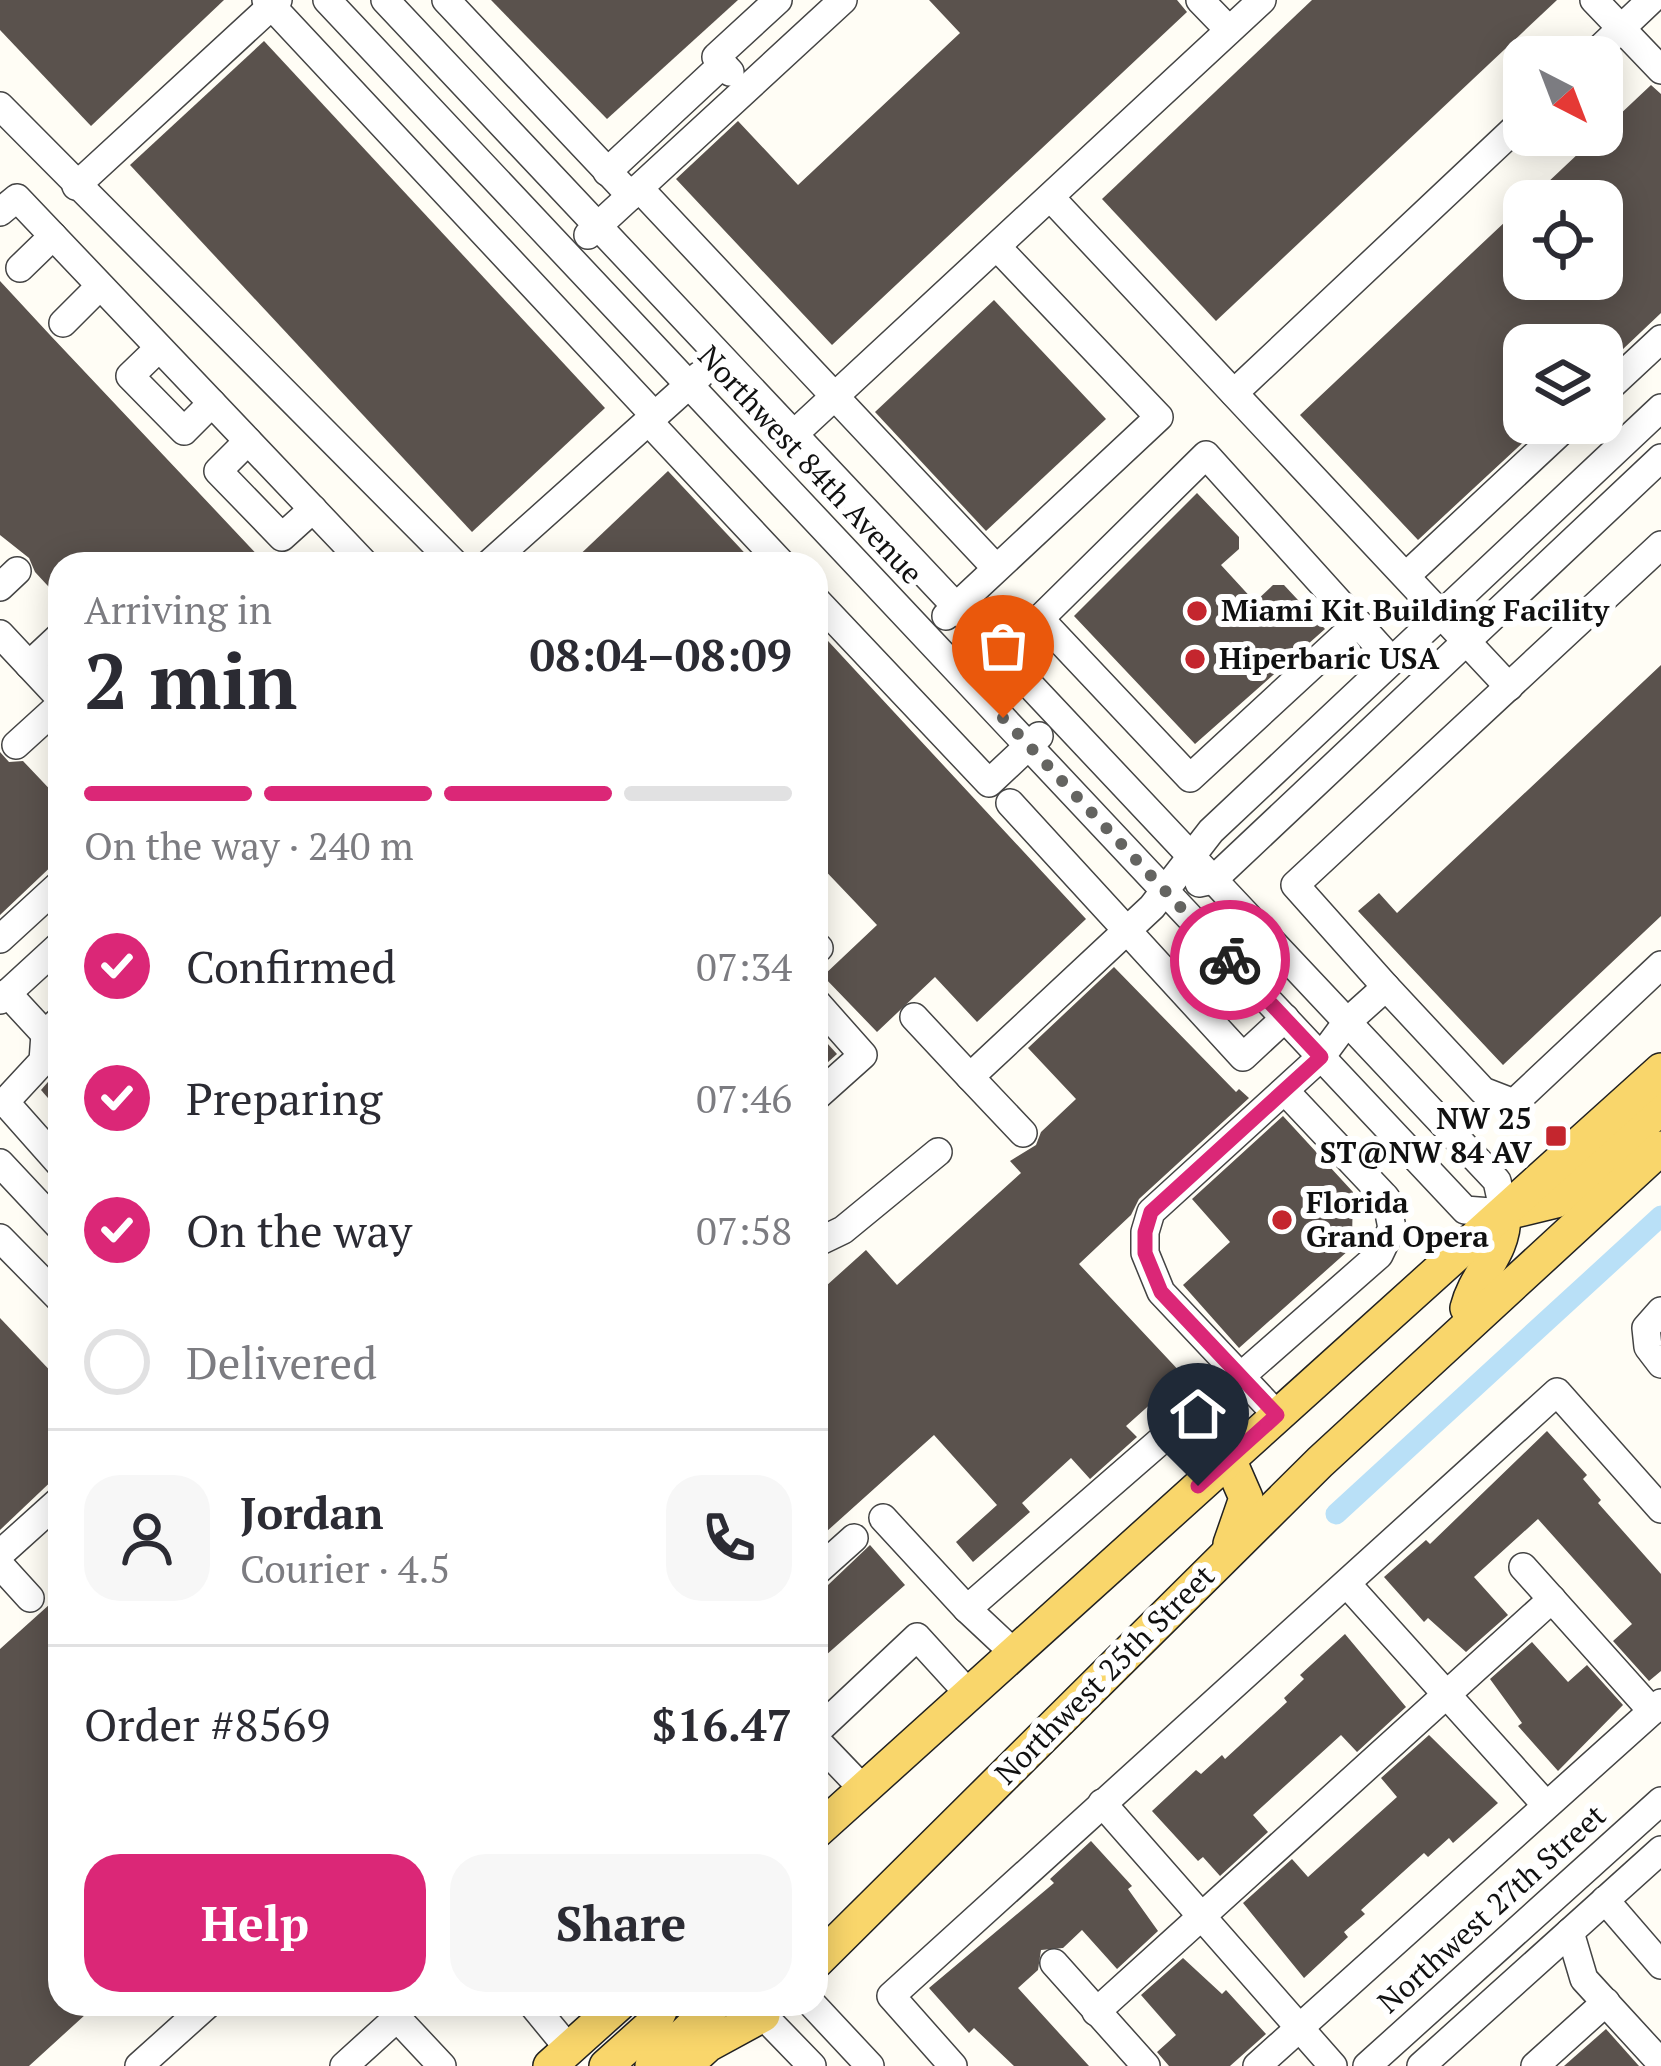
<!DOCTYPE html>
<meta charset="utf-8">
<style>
:root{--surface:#fff;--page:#f7f7f7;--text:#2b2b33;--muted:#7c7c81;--line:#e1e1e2;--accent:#db2777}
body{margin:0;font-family:"PT Serif",serif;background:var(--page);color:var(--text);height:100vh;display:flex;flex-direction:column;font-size:45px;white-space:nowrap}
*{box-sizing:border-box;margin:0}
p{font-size:39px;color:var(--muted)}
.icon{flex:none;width:66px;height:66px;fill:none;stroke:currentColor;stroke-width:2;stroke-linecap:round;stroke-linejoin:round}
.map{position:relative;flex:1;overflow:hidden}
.panel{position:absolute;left:48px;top:552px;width:780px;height:1464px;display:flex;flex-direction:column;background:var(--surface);border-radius:36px;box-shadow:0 6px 30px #0003}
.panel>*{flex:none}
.needle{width:78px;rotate:138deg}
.fabs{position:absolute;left:1503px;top:36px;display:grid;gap:24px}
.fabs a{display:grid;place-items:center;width:120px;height:120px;border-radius:24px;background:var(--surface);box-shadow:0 6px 30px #0003;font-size:60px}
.pin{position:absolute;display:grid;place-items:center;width:102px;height:102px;color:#fff;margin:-123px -51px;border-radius:50% 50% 50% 0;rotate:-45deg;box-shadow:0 0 12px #0007}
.pin .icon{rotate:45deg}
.courier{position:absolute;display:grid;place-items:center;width:120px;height:120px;margin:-60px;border:9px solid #db2777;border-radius:50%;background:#fff;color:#222;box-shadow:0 3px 15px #0007}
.summary em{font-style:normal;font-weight:700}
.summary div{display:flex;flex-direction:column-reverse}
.summary{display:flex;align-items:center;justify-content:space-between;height:204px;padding:0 36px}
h1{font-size:78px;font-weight:700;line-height:90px}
.bar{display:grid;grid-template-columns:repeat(4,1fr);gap:18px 12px;align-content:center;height:144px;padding:0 36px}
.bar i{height:15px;border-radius:9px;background:var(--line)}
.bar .on{background:var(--accent)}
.bar p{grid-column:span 4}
.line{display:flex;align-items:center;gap:30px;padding:0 36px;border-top:3px solid var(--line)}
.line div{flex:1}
.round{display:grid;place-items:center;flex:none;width:126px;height:126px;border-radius:36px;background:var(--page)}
ol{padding:0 36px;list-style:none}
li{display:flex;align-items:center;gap:36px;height:132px}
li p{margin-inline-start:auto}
li .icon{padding:12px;border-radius:50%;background:var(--accent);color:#fff;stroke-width:4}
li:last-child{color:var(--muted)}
li i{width:66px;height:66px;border:6px solid var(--line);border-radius:50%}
.action{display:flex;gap:24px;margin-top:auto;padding:24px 36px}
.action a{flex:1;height:138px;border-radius:36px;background:var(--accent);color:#fff;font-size:48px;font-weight:700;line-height:138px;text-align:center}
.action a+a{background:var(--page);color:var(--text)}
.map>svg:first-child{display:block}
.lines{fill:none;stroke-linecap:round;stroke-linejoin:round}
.canal{stroke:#b9e0f7;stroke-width:21}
.building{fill:#5a524d}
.minor-casing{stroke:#444;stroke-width:30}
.major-casing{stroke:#222;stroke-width:36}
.minor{stroke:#fff;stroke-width:27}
.major{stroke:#f9d66b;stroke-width:33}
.done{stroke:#646461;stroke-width:12;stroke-dasharray:0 21.6}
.route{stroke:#db2777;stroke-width:15}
.poi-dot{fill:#c4262e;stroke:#fff;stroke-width:4.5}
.labels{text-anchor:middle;stroke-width:12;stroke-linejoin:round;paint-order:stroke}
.street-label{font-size:30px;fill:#111;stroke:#fff}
.poi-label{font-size:30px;font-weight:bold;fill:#111;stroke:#fff;text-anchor:start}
</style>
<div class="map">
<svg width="1661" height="2066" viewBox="0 0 1661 2066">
<rect width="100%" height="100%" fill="#fffdf5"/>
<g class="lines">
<!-- canal -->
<path class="canal" d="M1336 1514 1661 1216"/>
</g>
<!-- building -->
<g class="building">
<path d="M0 0H224L91 126 0 30Z"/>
<path d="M491 0H738L607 119Z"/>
<path d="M929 0H1177L1187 12 832 345 676 179 738 121 798 185 960 33Z"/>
<path d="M1312 0H1557L1216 321 1102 199Z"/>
<path d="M264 41 605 408 472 532 130 165Z"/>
<path d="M1651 85 1661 94V313L1602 369V345H1524V423H1544L1418 540 1300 415 1524 204V279H1602V201H1528Z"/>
<path d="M0 281 50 335 266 564H60V599L35 572 29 558 0 535Z"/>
<path d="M994 300 1106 419 986 531 875 412Z"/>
<path d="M668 471 755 564H570Z"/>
<path d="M1197 493 1239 537V549L1221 565 1255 602 1273 585H1284L1325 629 1195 744 1074 616Z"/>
<path d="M816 628 1086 919 977 1022 935 977 877 1032 823 976 877 925 816 861Z"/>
<path d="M1661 665V916L1503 1065 1358 911 1379 893 1397 913Z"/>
<path d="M0 752 9 762 23 761 60 800V858L0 915Z"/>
<path d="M1114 967 1236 1092 1239 1089 1249 1098 1139 1199 1131 1215 1079 1264 1183 1375 1126 1426 1137 1437 1090 1479 1071 1458 1022 1503 1030 1512 973 1562 956 1542 997 1505 934 1435 816 1541V1295L866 1250 897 1285 1021 1173 1010 1161 1036 1145 1041 1132 1076 1099 1028 1048Z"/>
<path d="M816 1031 837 1054 816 1073Z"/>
<path d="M60 1068V1112L41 1090Z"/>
<path d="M1283 1116 1353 1192 1352 1239 1349 1250 1239 1348 1183 1285 1230 1242 1192 1199Z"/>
<path d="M0 1318 60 1381V1473L0 1530Z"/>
<path d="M1547 1431 1587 1475 1583 1479 1601 1500 1598 1503 1661 1574V1671L1649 1681 1613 1641 1632 1624 1538 1519 1474 1577 1508 1615 1466 1652 1428 1618 1424 1622 1384 1577 1426 1540 1430 1544Z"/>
<path d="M870 1545 905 1585 816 1664V1590L828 1585Z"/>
<path d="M60 1595V2004H97L29 2066H0V1649Z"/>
<path d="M1345 1634 1406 1707 1357 1752 1341 1735 1253 1815 1268 1832 1220 1876 1203 1857 1198 1861 1152 1811 1196 1770 1201 1774 1222 1755 1225 1759 1287 1702 1284 1698 1304 1679 1300 1675Z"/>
<path d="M1532 1642 1568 1682 1587 1665 1623 1705 1558 1771 1518 1726 1522 1723 1490 1679Z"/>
<path d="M1429 1735 1498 1803 1453 1843 1449 1838 1428 1857 1424 1853 1361 1910 1365 1914 1344 1932 1348 1937 1304 1978 1243 1903 1292 1859 1308 1877 1397 1797 1381 1778Z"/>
<path d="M1091 1841 1132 1886 1128 1889 1158 1931 1117 1969 1082 1930 1063 1948 1041 1950 1038 1970 1018 1988 1089 2066H1014L974 2028 969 2033 929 1988 1054 1883 1050 1879Z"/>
<path d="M1183 1958 1222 1994 1226 1990 1266 2034 1230 2066H1169L1157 2052 1176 2035 1141 1995Z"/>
<path d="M1606 2029 1639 2066H1564Z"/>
</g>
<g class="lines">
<!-- minor casing -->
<g class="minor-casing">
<g id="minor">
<path d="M266 0 655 416"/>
<path d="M327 0 1465 1210 1504 1213 1497 1181 385 0"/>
<path d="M446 0 631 196"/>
<path d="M1200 0 1229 30"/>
<path d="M1594 0 1661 70"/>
<path d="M1591 57 1651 0"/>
<path d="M730 72 716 57 778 0"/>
<path d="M0 106 455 564"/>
<path d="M607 172 723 64"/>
<path d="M76 186 278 0"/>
<path d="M639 188 996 568"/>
<path d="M1052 199 1509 687"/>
<path d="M0 212 17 198 365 564"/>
<path d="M588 235 843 0"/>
<path d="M20 268 53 236"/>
<path d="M63 323 100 286"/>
<path d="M159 348 130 376 184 431 212 403"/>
<path d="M1234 393 1524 120"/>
<path d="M1602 394 1661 339"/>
<path d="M649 422 782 564"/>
<path d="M794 434 1262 0"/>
<path d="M248 441 218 471 282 537 313 509"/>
<path d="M489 564 700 375"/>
<path d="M1407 575 1570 423"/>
<path d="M0 587 17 571"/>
<path d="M816 600 989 783 1039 736"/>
<path d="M946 616 1159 417 998 248"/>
<path d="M1040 619 1190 778 1358 623"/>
<path d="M0 634 60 698"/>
<path d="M1002 656 1206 455 1392 661"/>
<path d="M29 665 60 636"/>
<path d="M16 745 60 705"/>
<path d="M1010 803 1243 1057 1285 1018"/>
<path d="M1199 883 1213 880 1661 458"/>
<path d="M0 939 60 884"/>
<path d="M816 945 819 948"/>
<path d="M1386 987 1295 885 1661 545"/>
<path d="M7 993 45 1034 60 1020"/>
<path d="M0 1000 60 945"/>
<path d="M816 1002 863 1055 816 1097"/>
<path d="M914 1017 970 1077"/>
<path d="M45 1034 43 1061 5 1102 60 1164"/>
<path d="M1023 1133 970 1077 1152 907 1211 831 1661 408"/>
<path d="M0 1163 60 1227"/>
<path d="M0 1238 60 1299"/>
<path d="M816 1243 843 1230 938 1152"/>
<path d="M1661 1311 1646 1328 1648 1347 1661 1364"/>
<path d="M1240 1377 1379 1255 1392 1228 1386 1198 1285 1091"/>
<path d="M1277 1415 1161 1292 1145 1253V1232L1151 1212 1321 1057 1347 1022 1386 987 1483 1091 1514 1103 1661 965"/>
<path d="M883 1518 967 1609 1189 1416 1229 1459"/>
<path d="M0 1554 60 1500"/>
<path d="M0 1565 30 1598"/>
<path d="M1523 1567 1652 1711"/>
<path d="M816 1572 854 1538"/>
<path d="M1347 1584 1546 1805"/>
<path d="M967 1609 1014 1653"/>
<path d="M816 1732 917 1637 969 1694"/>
<path d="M816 1740 863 1789"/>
<path d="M1102 1803 1333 2066"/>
<path d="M1605 1900 1661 1965"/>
<path d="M1570 1932 1584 1979 1661 2063"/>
<path d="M1054 1963 1146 2066"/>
<path d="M532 2004 569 2049"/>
<path d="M752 2004 812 2066"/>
<path d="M812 2004 870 2066"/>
<path d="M1096 2012 1552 1599"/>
<path d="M139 2066 208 2004"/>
<path d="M344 2066 397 2018 442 2066"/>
<path d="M953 2066 891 1996 1557 1392 1661 1509"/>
<path d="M1257 2066 1661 1703"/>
<path d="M1367 2066 1661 1801"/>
<path d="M1421 2066 1661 1850"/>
<path d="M1535 2066 1606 2002"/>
</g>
</g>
<!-- major casing -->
<g class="major-casing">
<g id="major">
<path d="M1506 1213 1556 1201 1661 1108"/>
<path d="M1467 1308C1476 1272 1505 1255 1504 1213"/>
<path d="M1229 1459 1246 1498 1230 1544"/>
<path d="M816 1832 1661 1070"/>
<path d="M816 1962 1320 1462 1661 1148"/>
<path d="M550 2066 619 2004"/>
<path d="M606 2066 655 2022 663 2004"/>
<path d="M652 2066 715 2004"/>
<path d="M685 2066 708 2045 763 2015"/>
</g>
</g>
<!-- minor -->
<use href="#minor" class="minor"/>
<!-- major -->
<use href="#major" class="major"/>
</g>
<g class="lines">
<!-- done -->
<path class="done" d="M1003 718 1230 960"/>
<!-- route -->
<path class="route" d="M1198 1486 1277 1415 1161 1292 1145 1253V1232L1151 1212 1321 1057 1230 960"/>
</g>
<!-- markers -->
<g class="poi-dot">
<circle cx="1197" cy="611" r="12"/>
<circle cx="1195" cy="659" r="12"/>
<rect x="1544" y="1124" width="24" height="24" rx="6"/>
<circle cx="1282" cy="1220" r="12"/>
</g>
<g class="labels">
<!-- street labels -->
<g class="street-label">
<text transform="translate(810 465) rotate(47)" y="10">Northwest 84th Avenue</text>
<text transform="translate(1105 1675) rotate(-45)" y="10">Northwest 25th Street</text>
<text transform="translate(1492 1909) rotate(-42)" y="10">Northwest 27th Street</text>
</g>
<!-- poi labels -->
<g class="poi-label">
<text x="1221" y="621">Miami Kit Building Facility</text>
<text x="1219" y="669">Hiperbaric USA</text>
<text x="1532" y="1129" text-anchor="end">NW 25<tspan x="1532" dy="34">ST@NW 84 AV</tspan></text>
<text x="1306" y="1213">Florida<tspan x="1306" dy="34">Grand Opera</tspan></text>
</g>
</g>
</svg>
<div class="fabs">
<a><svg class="needle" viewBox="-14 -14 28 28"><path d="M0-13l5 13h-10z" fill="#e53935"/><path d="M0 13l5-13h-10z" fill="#7c7c81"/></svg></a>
<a><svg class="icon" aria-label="locate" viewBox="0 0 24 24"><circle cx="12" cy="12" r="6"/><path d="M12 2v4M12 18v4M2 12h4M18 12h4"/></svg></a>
<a><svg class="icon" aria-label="layers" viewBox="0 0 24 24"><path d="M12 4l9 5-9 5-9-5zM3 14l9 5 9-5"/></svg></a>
</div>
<div class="pin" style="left:1003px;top:718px;background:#ea580c"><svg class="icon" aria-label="bag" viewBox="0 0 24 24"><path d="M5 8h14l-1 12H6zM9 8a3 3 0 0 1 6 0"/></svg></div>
<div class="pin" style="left:1198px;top:1486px;background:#1f2937"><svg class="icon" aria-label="home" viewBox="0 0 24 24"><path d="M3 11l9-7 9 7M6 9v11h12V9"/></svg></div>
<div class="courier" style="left:1230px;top:960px"><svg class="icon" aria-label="bike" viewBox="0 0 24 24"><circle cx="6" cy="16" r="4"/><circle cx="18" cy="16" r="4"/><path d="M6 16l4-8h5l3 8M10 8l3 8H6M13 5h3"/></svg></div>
<section class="panel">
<div class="summary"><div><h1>2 min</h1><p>Arriving in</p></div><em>08:04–08:09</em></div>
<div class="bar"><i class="on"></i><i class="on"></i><i class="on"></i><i></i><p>On the way · 240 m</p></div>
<ol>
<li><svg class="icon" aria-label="check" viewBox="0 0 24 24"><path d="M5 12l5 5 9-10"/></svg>Confirmed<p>07:34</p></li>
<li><svg class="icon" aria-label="check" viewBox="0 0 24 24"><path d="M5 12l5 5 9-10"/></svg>Preparing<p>07:46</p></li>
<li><svg class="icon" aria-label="check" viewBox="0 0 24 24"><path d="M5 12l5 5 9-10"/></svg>On the way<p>07:58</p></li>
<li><i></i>Delivered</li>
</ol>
<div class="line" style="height:216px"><a class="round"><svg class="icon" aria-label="person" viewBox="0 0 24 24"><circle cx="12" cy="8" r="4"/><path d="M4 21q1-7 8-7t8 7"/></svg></a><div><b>Jordan</b><p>Courier · 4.5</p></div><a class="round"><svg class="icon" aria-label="phone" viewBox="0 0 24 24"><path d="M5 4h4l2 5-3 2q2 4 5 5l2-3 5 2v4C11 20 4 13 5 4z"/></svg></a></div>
<div class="line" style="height:156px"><div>Order #8569</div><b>$16.47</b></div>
<div class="action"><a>Help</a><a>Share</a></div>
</section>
</div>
